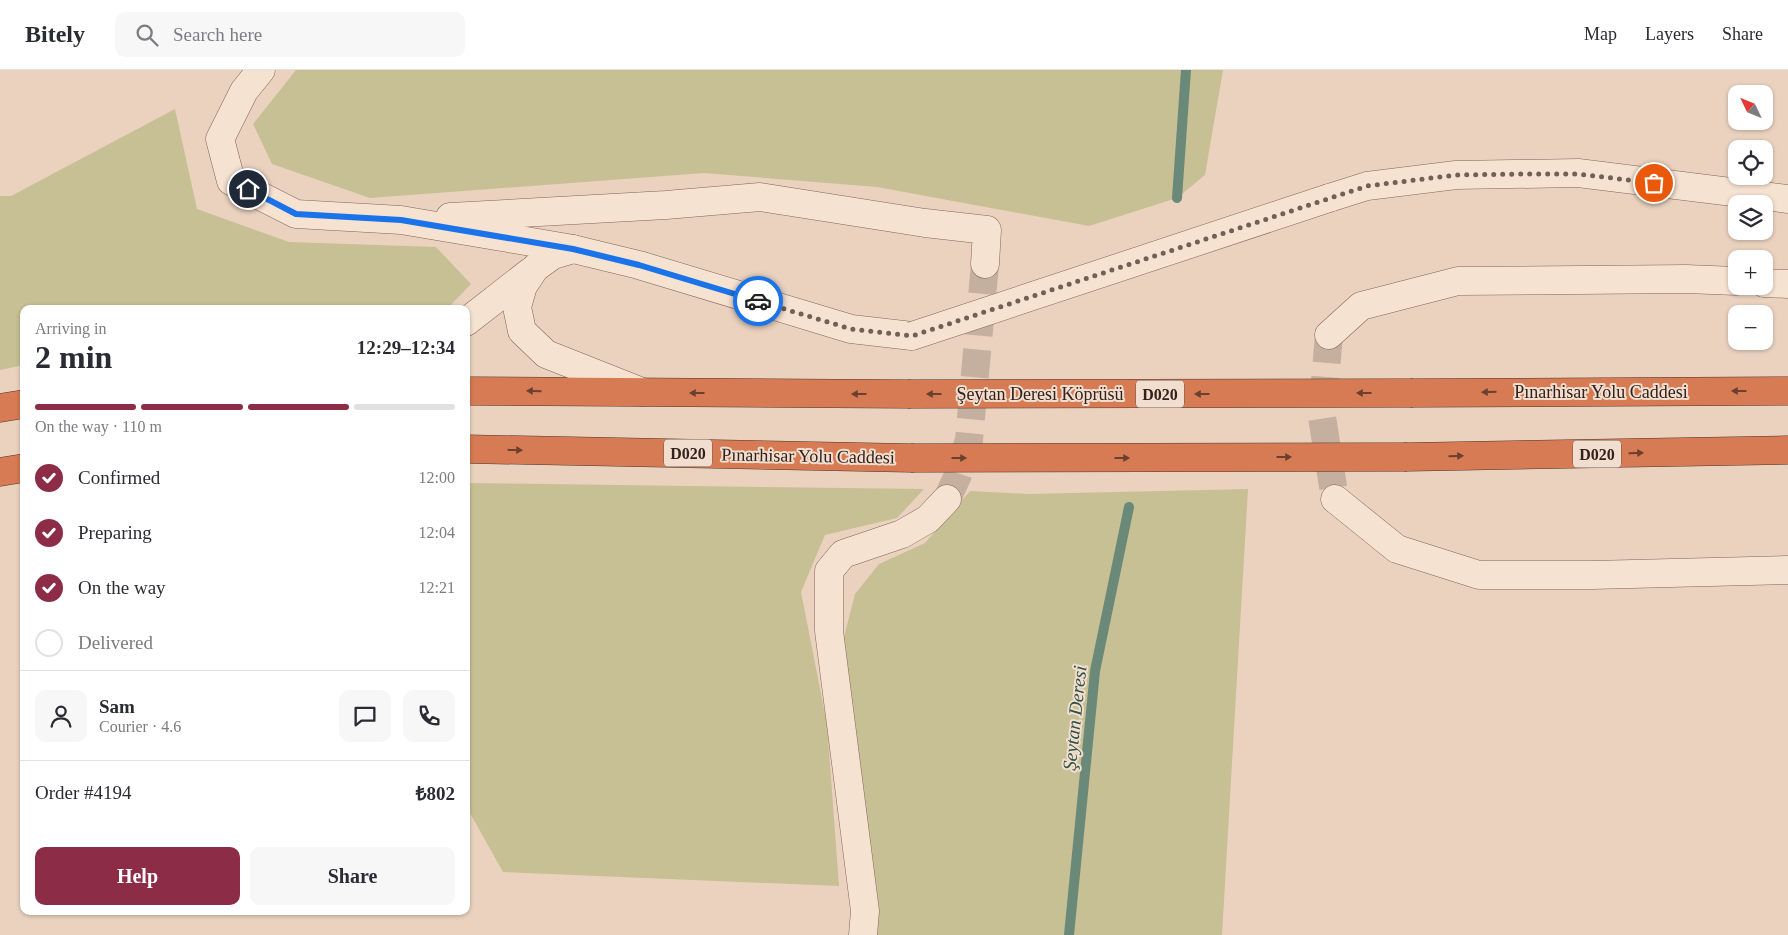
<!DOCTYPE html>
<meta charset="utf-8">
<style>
:root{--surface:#fff;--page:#f7f7f7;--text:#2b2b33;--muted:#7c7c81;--line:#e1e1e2;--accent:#8d2c46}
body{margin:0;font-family:"Times New Roman",serif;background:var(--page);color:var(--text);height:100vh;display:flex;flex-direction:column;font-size:19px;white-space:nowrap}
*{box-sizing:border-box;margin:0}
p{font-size:16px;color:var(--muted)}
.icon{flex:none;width:28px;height:28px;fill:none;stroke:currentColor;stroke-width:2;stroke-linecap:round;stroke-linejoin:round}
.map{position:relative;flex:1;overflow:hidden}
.details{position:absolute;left:20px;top:235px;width:450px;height:610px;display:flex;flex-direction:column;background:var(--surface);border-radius:10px;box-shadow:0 1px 4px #0004}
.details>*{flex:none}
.needle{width:32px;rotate:313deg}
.controls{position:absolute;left:1728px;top:15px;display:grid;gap:10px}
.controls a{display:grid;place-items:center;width:45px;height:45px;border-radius:10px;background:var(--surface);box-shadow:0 1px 4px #0004;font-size:25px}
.pin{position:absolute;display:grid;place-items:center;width:42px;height:42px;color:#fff;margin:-21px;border:2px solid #fff;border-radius:50%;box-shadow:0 1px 5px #0007}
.courier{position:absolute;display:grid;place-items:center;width:50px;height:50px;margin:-25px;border:4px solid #1a73e8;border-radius:50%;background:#fff;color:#222;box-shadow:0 1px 6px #0007}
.overview em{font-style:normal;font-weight:600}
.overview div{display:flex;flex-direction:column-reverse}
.overview{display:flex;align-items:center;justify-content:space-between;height:85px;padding:0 15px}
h1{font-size:32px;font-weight:600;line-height:38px}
.bar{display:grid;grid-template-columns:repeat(4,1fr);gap:8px 5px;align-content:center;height:60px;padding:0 15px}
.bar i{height:6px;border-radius:4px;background:var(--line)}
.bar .current{background:var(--accent)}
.bar p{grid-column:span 4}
.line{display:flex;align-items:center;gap:12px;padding:0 15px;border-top:1px solid var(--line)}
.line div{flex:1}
.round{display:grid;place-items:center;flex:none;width:52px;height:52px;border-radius:10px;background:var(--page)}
ol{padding:0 15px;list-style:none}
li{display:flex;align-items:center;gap:15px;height:55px}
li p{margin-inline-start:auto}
li .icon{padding:5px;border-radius:50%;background:var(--accent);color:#fff;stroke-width:4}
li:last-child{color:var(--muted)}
li i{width:28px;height:28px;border:2px solid var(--line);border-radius:50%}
.primary-button{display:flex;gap:10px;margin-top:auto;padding:10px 15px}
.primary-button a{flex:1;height:58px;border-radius:10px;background:var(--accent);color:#fff;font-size:20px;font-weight:600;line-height:58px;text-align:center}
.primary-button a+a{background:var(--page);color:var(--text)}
header{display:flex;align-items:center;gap:30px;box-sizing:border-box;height:70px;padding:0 25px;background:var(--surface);border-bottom:1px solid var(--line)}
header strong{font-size:24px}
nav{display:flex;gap:28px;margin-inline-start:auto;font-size:18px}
.search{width:350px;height:45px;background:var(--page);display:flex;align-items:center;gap:12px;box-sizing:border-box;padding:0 18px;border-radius:10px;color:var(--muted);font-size:19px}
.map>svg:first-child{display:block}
.green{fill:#c7c094}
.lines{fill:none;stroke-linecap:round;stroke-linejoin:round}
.stream{stroke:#6a8979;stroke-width:10}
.minor-tunnel{stroke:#c5af9e;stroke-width:28;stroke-dasharray:28 14;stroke-linecap:butt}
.minor-casing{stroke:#826459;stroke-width:29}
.highway-casing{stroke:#50342d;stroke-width:29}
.minor{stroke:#f6e2d1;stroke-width:28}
.highway{stroke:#d67b53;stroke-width:28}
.minor-bridge-casing{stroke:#826459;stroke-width:29;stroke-linecap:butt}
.highway-bridge-casing{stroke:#50342d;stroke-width:29;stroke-linecap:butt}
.minor-bridge{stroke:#f6e2d1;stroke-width:28}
.highway-bridge{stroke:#d67b53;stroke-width:28}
.oneway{fill:#6b402f}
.done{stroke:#725f55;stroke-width:5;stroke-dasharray:0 9}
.route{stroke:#1a73e8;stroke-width:6}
.labels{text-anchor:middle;stroke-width:4;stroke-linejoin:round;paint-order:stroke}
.shield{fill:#f2dece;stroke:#6c5a51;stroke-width:1}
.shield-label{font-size:16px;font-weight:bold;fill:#32211c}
.street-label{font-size:18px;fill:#32211c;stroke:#f2dece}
.water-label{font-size:19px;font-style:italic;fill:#2c5145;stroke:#f2dece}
</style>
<header>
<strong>Bitely</strong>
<div class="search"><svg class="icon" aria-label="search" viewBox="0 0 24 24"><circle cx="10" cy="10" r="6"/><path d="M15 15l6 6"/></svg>Search here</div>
<nav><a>Map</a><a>Layers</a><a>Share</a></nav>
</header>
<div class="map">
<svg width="1788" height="865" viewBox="0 0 1788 865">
<rect width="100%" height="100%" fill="#ead2bf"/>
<!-- green -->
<g class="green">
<path d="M296 0H1223L1205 105 1177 128 1089 156 877 117 704 103 370 128 272 94 253 54Z"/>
<path d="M175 39 197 139 289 172 436 177 471 214 447 239H24V295L0 300V126H11Z"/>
<path d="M466 413 924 419 897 448 825 465 801 522 827 654 839 816 503 802 466 736Z"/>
<path d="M1248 419 1222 865H874L843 571 855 524 879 494 925 473 970 421 1029 424Z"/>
</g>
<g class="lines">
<!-- stream -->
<g class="stream">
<path d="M1177 128 1186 0"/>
<path d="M1069 865 1095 601 1129 437"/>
</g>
<!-- minor-tunnel -->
<g class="minor-tunnel">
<path d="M1329 265 1322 347 1335 429"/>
<path d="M947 429 958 405 969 370 985 194"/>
</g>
<!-- minor casing -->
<g class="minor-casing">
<g id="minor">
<path d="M261 0 244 21 220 69 231 111 296 144 401 150 573 179 639 195 851 259 912 266"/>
<path d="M1329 128 1367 116 1456 105 1578 103 1788 129"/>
<path d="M450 147 666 135 760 127 925 153 987 160 985 194"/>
<path d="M573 179 553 185 535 198 523 216 517 237 522 261 546 284 642 322"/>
<path d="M1764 213 1788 214"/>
<path d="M466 252 530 202"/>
<path d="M1329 265 1361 236 1458 211 1686 209 1736 211"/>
<path d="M1335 429 1397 479 1479 505H1592L1788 500"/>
<path d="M863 865 865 841 829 561V501L843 484 902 464 928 449 947 429"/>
</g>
</g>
<!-- highway casing -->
<g class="highway-casing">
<g id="highway">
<path d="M466 321 908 324"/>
<path d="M1413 323 1788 321"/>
<path d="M0 338 24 334"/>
<path d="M466 379 911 388"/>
<path d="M1407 387 1788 380"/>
<path d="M0 402 24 398"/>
</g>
</g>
<!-- minor -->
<use href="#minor" class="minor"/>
<!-- highway -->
<use href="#highway" class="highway"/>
<!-- minor-bridge casing -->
<g class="minor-bridge-casing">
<path id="minor-bridge" d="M912 266 1329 128"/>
</g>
<!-- highway-bridge casing -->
<g class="highway-bridge-casing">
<g id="highway-bridge">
<path d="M908 324 1413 323"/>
<path d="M911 388 1407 387"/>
</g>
</g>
<!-- minor-bridge -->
<use href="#minor-bridge" class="minor-bridge"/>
<!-- highway-bridge -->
<use href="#highway-bridge" class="highway-bridge"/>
</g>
<!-- one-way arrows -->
<defs><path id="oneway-solid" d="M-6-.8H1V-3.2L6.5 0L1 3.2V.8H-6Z" transform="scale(1.25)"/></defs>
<g class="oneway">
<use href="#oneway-solid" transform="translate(534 321) rotate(-179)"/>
<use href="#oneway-solid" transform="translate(1739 321) rotate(180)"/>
<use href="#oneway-solid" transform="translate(1489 322) rotate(179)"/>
<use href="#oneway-solid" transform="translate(697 323) rotate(-180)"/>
<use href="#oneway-solid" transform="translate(1364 323) rotate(180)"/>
<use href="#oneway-solid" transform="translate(859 324) rotate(-180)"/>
<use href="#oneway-solid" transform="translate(934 324) rotate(180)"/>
<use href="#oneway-solid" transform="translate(1202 324) rotate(180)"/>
<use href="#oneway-solid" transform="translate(515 380) rotate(1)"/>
<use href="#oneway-solid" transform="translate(1636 383) rotate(-1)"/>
<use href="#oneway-solid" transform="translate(1456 386) rotate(-1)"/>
<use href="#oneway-solid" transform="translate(1284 387)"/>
<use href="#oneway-solid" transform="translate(959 388)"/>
<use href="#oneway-solid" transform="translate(1122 388)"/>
</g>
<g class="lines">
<!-- done -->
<path class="done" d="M758 231 851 259 912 266 1367 116 1456 105 1526 104H1578L1654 113"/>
<!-- route -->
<path class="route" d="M248 119 296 144 401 150 573 179 639 195 758 231"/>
</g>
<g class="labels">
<!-- shield labels -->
<g class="shield">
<rect x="1136" y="310.5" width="48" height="27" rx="4"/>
<rect x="664" y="369.5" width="48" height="27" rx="4"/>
<rect x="1573" y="370.5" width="48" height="27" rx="4"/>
</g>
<g class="shield-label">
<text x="1160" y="330">D020</text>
<text x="688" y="389">D020</text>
<text x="1597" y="390">D020</text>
</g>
<!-- street labels -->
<g class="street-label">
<text x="1601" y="328">Pınarhisar Yolu Caddesi</text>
<text x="1040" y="330">Şeytan Deresi Köprüsü</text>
<text transform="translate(808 386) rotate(1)" y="6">Pınarhisar Yolu Caddesi</text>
</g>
<!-- water labels -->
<g class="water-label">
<text transform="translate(1074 648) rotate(-84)" y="7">Şeytan Deresi</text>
</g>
</g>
</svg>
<div class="controls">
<a><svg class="needle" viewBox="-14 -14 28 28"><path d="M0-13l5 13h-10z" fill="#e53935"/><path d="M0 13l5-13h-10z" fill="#7c7c81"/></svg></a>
<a><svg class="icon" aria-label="locate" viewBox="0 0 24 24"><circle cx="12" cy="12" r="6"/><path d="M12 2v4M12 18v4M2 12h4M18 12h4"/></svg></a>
<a><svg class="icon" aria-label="layers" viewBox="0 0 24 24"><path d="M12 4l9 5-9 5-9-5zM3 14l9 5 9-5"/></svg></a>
<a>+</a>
<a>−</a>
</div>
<div class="pin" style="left:1654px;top:113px;background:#ea580c"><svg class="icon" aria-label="bag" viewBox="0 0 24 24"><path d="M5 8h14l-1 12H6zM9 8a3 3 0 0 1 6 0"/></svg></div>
<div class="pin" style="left:248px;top:119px;background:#1f2937"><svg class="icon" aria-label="home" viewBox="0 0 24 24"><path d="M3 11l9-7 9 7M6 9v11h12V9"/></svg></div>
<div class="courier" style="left:758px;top:231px"><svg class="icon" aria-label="car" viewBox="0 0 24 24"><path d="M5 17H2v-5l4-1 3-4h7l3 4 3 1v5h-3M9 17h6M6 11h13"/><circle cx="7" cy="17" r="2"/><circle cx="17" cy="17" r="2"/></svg></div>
<section class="details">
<div class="overview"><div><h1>2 min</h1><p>Arriving in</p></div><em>12:29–12:34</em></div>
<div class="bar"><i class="current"></i><i class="current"></i><i class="current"></i><i></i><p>On the way · 110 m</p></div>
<ol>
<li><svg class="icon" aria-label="check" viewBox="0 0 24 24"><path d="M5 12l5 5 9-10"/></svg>Confirmed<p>12:00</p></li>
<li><svg class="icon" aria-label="check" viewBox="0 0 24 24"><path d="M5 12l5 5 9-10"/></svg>Preparing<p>12:04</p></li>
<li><svg class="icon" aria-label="check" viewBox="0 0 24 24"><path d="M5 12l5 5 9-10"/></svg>On the way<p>12:21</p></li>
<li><i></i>Delivered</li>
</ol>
<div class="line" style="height:90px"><a class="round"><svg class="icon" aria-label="person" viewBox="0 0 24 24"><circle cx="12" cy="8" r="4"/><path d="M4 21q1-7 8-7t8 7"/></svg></a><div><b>Sam</b><p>Courier · 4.6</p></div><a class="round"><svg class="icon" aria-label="chat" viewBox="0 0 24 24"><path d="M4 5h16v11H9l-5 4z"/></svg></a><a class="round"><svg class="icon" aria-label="phone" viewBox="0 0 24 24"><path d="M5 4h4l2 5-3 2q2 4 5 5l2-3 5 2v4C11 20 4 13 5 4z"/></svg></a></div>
<div class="line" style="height:65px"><div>Order #4194</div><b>₺802</b></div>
<div class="primary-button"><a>Help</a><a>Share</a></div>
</section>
</div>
